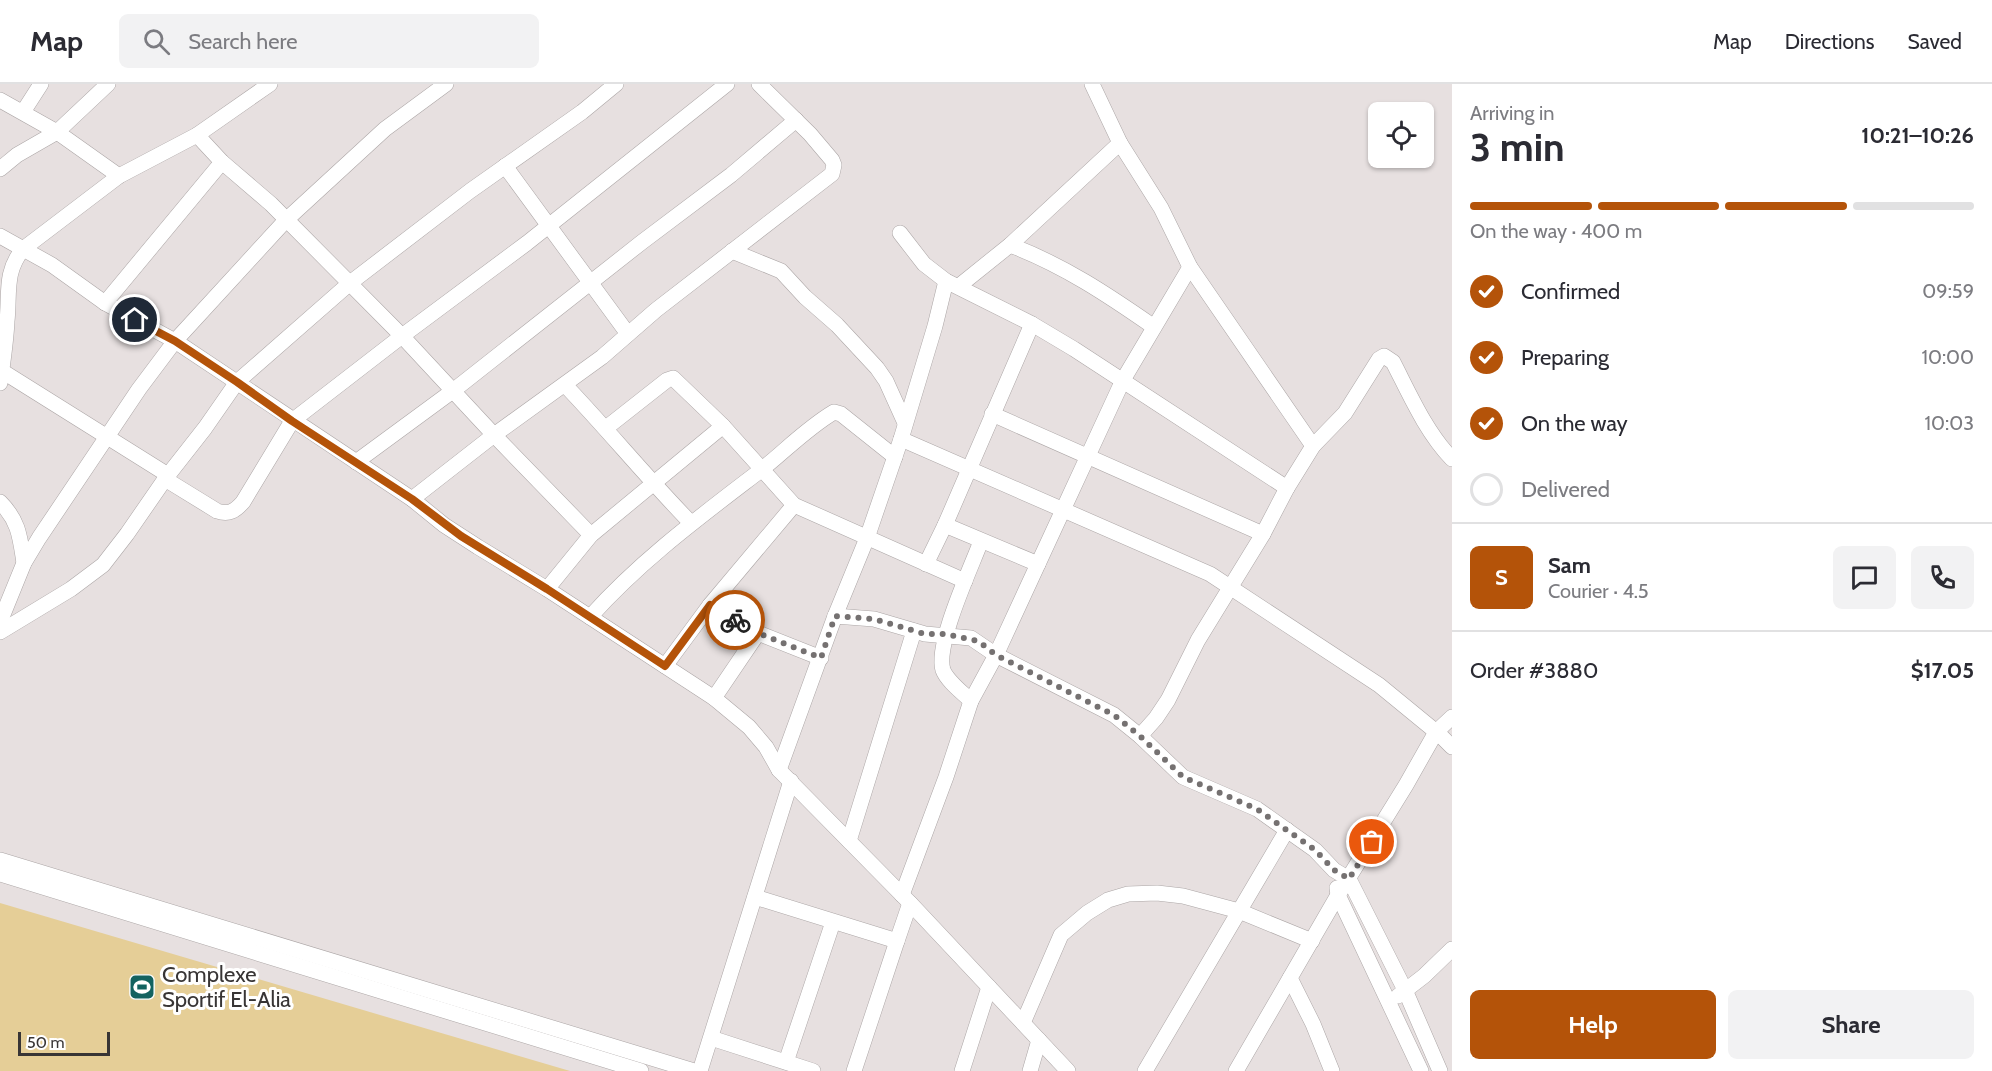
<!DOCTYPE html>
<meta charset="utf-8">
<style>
:root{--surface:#fff;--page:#f2f2f3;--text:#2b2b33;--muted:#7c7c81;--line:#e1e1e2;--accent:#b45309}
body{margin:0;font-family:Cabin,sans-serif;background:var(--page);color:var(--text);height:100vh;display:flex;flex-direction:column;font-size:22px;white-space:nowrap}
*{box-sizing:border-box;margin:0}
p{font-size:20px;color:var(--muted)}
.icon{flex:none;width:33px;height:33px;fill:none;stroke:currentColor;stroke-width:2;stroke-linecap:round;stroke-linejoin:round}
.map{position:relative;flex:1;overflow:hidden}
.panel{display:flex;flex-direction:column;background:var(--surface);width:540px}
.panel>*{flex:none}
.tools{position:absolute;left:1368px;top:18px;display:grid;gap:12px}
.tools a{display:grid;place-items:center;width:66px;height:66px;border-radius:9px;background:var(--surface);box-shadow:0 2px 4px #0004;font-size:30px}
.scale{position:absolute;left:18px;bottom:15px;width:92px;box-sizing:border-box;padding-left:6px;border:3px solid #383535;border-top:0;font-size:16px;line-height:21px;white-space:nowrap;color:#383535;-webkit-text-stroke:4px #fff;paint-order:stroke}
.pin{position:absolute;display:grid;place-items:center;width:51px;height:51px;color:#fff;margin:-26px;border:3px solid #fff;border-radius:50%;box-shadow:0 2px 6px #0007}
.courier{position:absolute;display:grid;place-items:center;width:60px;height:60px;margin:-30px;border:4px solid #b45309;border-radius:50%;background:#fff;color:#222;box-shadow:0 2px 8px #0007}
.overview em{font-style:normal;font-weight:700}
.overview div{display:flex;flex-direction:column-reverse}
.overview{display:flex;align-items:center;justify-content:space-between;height:102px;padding:0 18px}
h1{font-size:39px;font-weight:700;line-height:45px}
.bar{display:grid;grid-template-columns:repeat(4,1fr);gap:9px 6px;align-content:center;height:72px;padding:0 18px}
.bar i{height:8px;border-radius:4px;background:var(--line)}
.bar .active{background:var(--accent)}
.bar p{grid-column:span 4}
.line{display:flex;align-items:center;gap:15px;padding:0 18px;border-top:2px solid var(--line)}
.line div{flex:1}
.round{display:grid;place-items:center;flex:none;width:63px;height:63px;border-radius:9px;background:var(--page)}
ol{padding:0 18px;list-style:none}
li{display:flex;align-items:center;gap:18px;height:66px}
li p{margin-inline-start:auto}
li .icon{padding:6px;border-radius:50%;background:var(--accent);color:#fff;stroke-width:4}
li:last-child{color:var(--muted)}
li i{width:33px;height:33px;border:3px solid var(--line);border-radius:50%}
.cta{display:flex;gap:12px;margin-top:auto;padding:12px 18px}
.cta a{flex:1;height:69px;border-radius:9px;background:var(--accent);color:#fff;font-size:24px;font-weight:700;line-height:69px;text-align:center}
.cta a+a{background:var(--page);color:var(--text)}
header{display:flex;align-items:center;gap:36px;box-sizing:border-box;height:84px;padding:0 30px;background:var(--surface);border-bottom:2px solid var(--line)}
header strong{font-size:28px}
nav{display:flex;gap:33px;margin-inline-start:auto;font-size:21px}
.search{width:420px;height:54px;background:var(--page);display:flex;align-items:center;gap:15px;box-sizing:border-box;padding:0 21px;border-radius:9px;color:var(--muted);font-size:22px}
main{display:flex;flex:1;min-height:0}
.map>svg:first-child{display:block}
.green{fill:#e5ce97}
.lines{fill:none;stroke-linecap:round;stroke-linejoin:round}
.minor-casing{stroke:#aca6a6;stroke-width:16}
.minor{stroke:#fff;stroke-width:15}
.done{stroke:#757171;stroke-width:6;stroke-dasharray:0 10.8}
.route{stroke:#b45309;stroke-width:8}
.labels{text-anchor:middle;stroke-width:6;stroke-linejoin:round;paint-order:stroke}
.poi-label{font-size:22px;fill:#383535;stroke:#fff;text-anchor:start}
</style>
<header>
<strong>Map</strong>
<div class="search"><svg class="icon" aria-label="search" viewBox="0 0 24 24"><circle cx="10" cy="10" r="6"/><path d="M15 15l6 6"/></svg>Search here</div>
<nav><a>Map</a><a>Directions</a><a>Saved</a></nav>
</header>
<main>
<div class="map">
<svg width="1452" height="987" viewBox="0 0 1452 987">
<rect width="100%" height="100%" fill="#e7e0e0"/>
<!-- green -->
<path class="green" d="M0 819 570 987H0Z"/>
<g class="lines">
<!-- minor casing -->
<g class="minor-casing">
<g id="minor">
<path d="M1092 0 1120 59"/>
<path d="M0 16 57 48 108 0"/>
<path d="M23 28 41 0"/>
<path d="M197 51 222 78 271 120 402 252 494 351 591 451"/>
<path d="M505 82 628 250"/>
<path d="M0 85 17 71 57 48 119 92"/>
<path d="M900 149 924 180 946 197 1032 240 1074 265 1287 404 1263 450 1198 556 1168 616 1156 634 1140 652"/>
<path d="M0 152 52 181 105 219 175 257 412 415 444 441 478 463 547 505 714 614 749 643 766 663 779 686 910 819 1068 987"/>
<path d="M1010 161C1063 181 1108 211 1154 243"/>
<path d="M732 167 781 187 805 213 837 241 877 284 886 297 905 339"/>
<path d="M959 202 1010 161 1120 59 1161 124 1190 183 1313 362"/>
<path d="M105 219 222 78"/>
<path d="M2 287 168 391"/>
<path d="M0 299C3 278 6 258 7 237 10 210 4 188 23 165L119 92 197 51 270 0"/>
<path d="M565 301C608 346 647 394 691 439"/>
<path d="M992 330 1263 450"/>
<path d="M606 344 667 296 673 294 723 342 794 421 965 497"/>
<path d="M901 355 1210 490 1379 601 1440 651 1452 663"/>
<path d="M356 378 454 306 642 158 731 91 796 36"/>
<path d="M165 395 217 427C229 431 235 427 243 418L292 337 402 252 527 159 727 0"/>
<path d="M1287 404 1313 362 1345 329 1379 275 1384 272 1393 278C1410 311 1426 348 1452 375"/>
<path d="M412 415 494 351 602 273 656 226 832 90 834 81 832 76 810 50 759 0"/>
<path d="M0 418C19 437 20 453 24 479"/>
<path d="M945 441 1038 480"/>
<path d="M926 480 945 441 1032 240"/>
<path d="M547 505 591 451 723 342"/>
<path d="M710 521 758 549 821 574"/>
<path d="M835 532 874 535 925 550 971 554 996 571 1123 296 1190 183"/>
<path d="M590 533C641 476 701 432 761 386 785 367 807 344 834 328L841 330 895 373"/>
<path d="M0 538 24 479 39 454 139 305 175 257 286 136 385 45 446 0"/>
<path d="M0 548 71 505 103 481 127 450 165 395 205 344 237 298 350 199 470 107 582 28 616 0"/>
<path d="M665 582 710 521 794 421"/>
<path d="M714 614 758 549"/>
<path d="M971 617C963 609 947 597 943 586 935 560 971 484 981 457"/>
<path d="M779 686 835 532 867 454 901 355 935 242 946 197"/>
<path d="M849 757 914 547"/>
<path d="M0 776 694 987"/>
<path d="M0 790 641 987"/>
<path d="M1337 804 1338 811 1421 987"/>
<path d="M902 811 946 693 971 617 996 571 1114 631 1140 652 1183 693 1257 725 1315 766 1334 786 1349 795 1405 906 1440 987"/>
<path d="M755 813 897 857 910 819"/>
<path d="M1290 894 1313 940 1332 987"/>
<path d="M1398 912 1424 892 1452 865"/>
<path d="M1023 939 1061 851 1087 829 1108 816 1128 810 1157 809 1183 812 1239 827 1312 857"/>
<path d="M711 954 813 987"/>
<path d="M786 978 833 838"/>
<path d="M700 987 791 697"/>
<path d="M854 987 897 857"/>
<path d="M962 987 989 903"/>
<path d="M1030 987 1039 956"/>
<path d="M1145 987 1287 746"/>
<path d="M1236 987 1338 811 1406 701 1436 648 1452 633"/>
</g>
</g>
<!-- minor -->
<use href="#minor" class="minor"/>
</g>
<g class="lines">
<!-- done -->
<path class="done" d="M735 536 758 549 821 574 835 532 874 535 925 550H945L978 557 996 571 1114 631 1140 652 1183 693 1257 725 1315 766 1334 786 1349 795 1372 758"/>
<!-- route -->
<path class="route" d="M135 236 175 257 237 298 292 337 412 415 461 452 547 505 665 582 710 521 735 536"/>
</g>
<!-- icons -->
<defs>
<g id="stadium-square" transform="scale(1.35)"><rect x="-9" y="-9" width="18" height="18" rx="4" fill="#136260" stroke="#fff"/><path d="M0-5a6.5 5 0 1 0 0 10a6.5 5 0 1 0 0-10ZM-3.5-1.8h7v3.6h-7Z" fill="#fff"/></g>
</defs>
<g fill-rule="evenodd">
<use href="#stadium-square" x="142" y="903"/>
</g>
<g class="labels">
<!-- poi labels -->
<g class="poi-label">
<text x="162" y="898">Complexe<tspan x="162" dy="25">Sportif El-Alia</tspan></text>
</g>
</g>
</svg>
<div class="tools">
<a><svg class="icon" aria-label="locate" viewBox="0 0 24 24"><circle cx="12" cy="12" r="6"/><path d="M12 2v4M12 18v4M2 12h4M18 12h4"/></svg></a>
</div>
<div class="scale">50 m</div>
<div class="pin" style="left:1372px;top:758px;background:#ea580c"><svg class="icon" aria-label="bag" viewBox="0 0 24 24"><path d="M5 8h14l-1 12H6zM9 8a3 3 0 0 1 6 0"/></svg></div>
<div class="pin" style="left:135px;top:236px;background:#1f2937"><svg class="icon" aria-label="home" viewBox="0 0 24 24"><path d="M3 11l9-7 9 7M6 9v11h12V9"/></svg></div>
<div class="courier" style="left:735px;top:536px"><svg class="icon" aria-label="bike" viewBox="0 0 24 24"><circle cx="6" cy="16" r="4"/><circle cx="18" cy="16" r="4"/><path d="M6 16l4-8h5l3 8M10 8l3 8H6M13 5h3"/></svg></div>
</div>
<section class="panel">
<div class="overview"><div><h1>3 min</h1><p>Arriving in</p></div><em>10:21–10:26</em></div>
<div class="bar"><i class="active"></i><i class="active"></i><i class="active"></i><i></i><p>On the way · 400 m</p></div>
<ol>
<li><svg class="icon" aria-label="check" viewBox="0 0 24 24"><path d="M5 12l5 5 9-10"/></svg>Confirmed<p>09:59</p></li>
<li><svg class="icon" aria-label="check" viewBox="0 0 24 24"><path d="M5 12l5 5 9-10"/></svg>Preparing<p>10:00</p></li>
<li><svg class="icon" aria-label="check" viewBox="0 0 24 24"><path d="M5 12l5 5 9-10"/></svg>On the way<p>10:03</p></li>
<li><i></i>Delivered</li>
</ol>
<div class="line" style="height:108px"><b class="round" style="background:var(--accent);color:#fff">S</b><div><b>Sam</b><p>Courier · 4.5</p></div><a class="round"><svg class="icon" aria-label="chat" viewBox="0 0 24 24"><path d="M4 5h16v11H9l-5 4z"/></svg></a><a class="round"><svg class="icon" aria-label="phone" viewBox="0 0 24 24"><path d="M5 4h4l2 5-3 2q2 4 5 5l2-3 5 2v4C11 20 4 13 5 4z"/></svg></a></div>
<div class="line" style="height:78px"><div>Order #3880</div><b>$17.05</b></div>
<div class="cta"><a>Help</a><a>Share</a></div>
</section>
</main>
